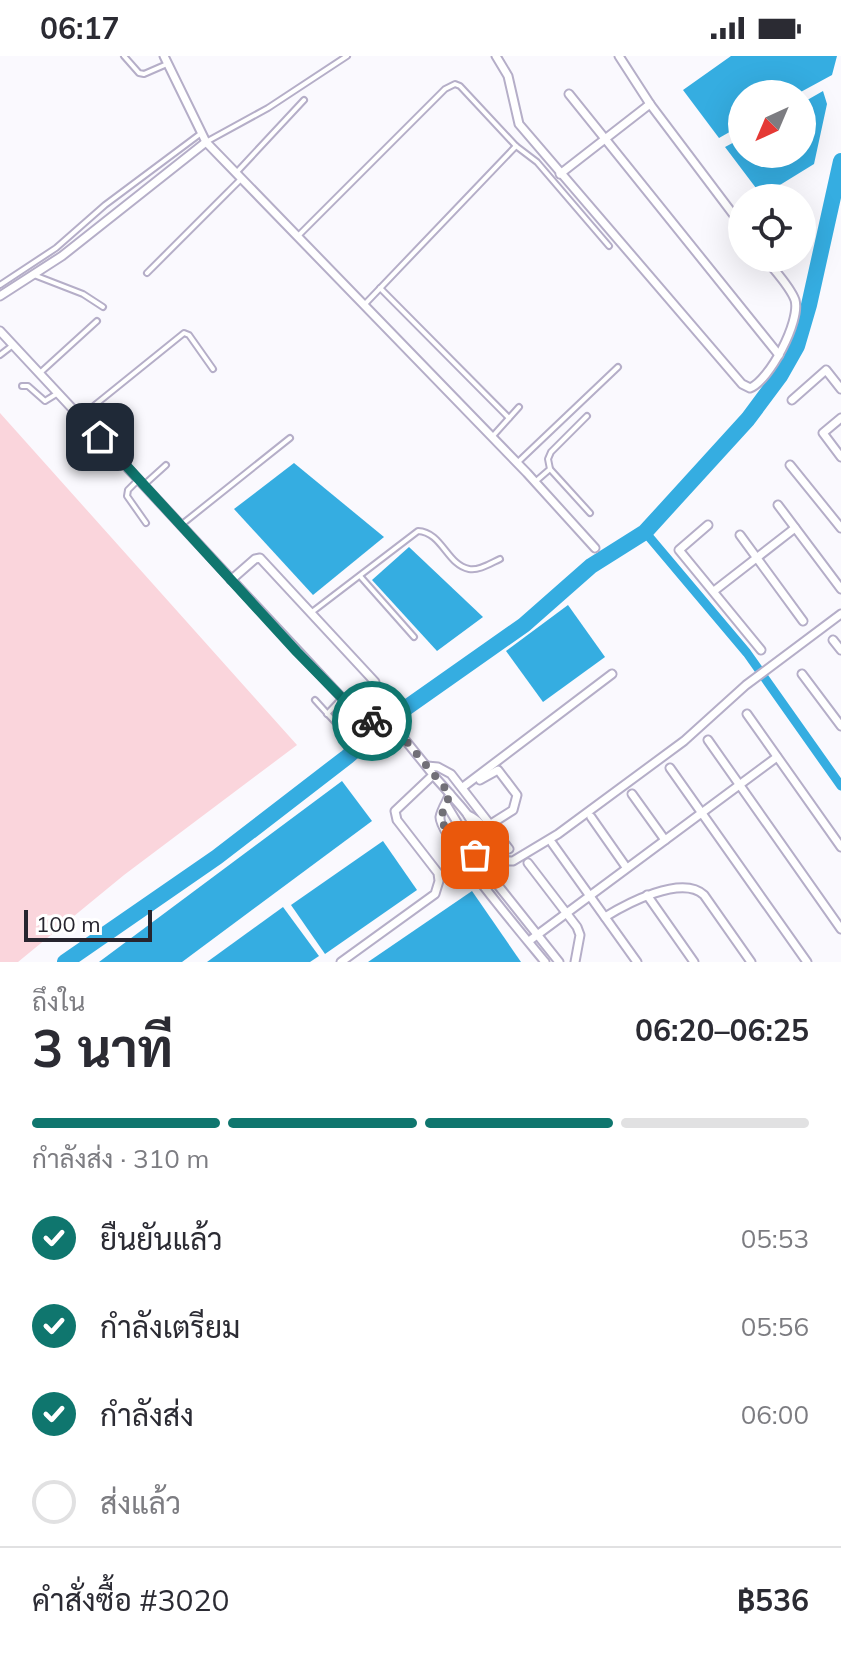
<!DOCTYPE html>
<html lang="th">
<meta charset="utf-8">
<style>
:root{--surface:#fff;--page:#f7f7f7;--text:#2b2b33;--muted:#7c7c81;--line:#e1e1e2;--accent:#0f766e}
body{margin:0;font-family:Mulish,Sarabun,sans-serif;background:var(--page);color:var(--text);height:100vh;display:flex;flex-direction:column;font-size:30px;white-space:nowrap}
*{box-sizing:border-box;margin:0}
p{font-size:26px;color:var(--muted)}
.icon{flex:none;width:44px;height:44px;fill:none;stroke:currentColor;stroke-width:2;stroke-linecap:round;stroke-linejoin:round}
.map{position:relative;height:906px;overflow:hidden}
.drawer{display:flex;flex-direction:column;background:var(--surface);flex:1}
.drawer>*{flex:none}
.needle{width:52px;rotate:224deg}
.controls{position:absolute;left:728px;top:24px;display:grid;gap:16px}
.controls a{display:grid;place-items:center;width:88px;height:88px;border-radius:50%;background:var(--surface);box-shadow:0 8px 32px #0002;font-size:40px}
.scale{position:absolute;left:24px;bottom:20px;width:128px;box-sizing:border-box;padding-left:8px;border:4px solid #27252f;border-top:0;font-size:22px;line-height:28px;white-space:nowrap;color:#27252f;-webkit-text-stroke:6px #fff;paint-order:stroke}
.pin{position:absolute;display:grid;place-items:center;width:68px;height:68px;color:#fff;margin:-34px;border-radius:16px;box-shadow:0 4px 12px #0006}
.courier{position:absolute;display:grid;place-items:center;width:80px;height:80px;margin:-40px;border:6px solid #0f766e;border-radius:50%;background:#fff;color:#222;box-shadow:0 2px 10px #0007}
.head em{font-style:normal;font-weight:700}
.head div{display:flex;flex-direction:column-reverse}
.head{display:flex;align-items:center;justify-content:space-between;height:136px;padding:0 32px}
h1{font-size:52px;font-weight:700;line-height:60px}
.bar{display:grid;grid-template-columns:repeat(4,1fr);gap:12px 8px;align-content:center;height:96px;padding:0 32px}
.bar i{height:10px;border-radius:6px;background:var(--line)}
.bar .on{background:var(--accent)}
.bar p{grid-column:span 4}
.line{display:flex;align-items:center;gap:20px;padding:0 32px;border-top:2px solid var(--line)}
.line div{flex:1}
ol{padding:0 32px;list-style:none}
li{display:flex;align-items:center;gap:24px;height:88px}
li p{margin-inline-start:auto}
li .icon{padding:8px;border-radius:50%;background:var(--accent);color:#fff;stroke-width:4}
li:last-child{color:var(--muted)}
li i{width:44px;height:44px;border:4px solid var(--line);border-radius:50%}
.status{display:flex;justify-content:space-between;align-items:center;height:56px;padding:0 40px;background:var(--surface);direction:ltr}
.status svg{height:22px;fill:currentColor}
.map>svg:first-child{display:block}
.green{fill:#fad5dc}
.water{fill:#35ade1}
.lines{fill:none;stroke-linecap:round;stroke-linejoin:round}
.canal{stroke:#35ade1;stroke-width:9}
.river{stroke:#35ade1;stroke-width:16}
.service-casing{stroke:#b5aec8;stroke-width:8}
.minor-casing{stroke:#b5aec8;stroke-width:11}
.service{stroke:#fff;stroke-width:4}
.minor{stroke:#fff;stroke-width:7}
.done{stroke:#716f77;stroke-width:8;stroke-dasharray:0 14.4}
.route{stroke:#0f766e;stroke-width:10}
</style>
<div class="status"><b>06:17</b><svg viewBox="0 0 49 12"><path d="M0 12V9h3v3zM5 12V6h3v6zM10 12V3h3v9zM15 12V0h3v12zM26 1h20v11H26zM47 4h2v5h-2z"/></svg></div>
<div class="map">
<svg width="841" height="906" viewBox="0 0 841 906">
<rect width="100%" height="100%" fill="#faf9fe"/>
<!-- green -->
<path class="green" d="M0 357 297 689 124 819 18 906H0Z"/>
<!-- water -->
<g class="water">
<path d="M731 0H837L832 19 797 38H742V69L719 82 683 34Z"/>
<path d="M823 35 827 48 814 108 762 140 725 91 742 82V98H802V47Z"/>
<path d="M294 407 384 481 313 539 234 453Z"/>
<path d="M409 491 483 561 437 595 372 524Z"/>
<path d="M568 549 605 601 543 646 506 595Z"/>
<path d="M342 725 372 765 182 906H99Z"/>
<path d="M383 785 417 834 325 898 291 849Z"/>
<path d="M472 835 521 906H368Z"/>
<path d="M283 851 319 900 310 906H207Z"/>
</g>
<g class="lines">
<!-- canal -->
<path class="canal" d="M645 476 747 597 841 730"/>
<!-- river -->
<path class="river" d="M65 906 217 801 347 701 396 659 524 569 591 510 645 476 748 363 780 320 797 290 809 249 841 105"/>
<!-- service casing -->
<g class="service-casing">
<g id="service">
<path d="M124 0 139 17 144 18 167 8"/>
<path d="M206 86 268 52 347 0"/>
<path d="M236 117 304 44"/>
<path d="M297 181 445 33 455 28 460 30 516 90 537 106 609 190"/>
<path d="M147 217 241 123"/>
<path d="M34 219 83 238 103 251"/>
<path d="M0 229 56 192 105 149 200 78"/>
<path d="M380 232 509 362"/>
<path d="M365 248 516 90"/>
<path d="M0 299 13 289"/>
<path d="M41 316 97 265"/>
<path d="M22 330H28L45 345 58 337"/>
<path d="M80 361 184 277 189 279 213 313"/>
<path d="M492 381 519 351"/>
<path d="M517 407 618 311"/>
<path d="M550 413 590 457"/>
<path d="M138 424 128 434 127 440 146 467"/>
<path d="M535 426 550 413 548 403 551 396 587 360"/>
<path d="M145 428 166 409"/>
<path d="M181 469 290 382"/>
<path d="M360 520 414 581"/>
<path d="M312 556 418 475C442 476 447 509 469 513 479 515 491 507 500 503"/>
<path d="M315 644 345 677"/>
<path d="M327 658 342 642"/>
</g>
</g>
<!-- minor casing -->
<g class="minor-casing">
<g id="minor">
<path d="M164 0 206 86 527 417 595 492"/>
<path d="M496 0 508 20 519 68 742 328 750 332C769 325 801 265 795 244 790 230 774 214 765 202"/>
<path d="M619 0 650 48 742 170"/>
<path d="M569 38 779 299"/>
<path d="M560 118 650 48"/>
<path d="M0 240 62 200 206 86"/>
<path d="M0 275 342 642 369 664 397 674 431 716 433 719 395 755 397 764 438 817 439 825 435 838 341 906"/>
<path d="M792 344 826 314 841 333"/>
<path d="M841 362 823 377 841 401"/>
<path d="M790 409 841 472"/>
<path d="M778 449 841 533"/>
<path d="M708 469 679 494 761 594"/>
<path d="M740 479 803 565"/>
<path d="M231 524 255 503 260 502 375 626"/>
<path d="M714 535 795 472"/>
<path d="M833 584 841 594"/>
<path d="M802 618 841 670"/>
<path d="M747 658 841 791"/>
<path d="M708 684 841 873"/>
<path d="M427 710 438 711 451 718 509 793"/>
<path d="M670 712 807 906"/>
<path d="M433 719 450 738C447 745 441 754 440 761 438 779 528 885 545 906"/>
<path d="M480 724 498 714 517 739 513 754 491 768"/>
<path d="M463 731 612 618"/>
<path d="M450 738C455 744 462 751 467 758 476 772 493 807 513 805L558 778 684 685 746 629 841 558"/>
<path d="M632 738 665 784"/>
<path d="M446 748 485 813 559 906"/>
<path d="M468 759C481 764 498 786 499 799"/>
<path d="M591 761 626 811"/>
<path d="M552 787 637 906"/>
<path d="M528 807 577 871 580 879 575 906"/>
<path d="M647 839 694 906"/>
<path d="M605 861C626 848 682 818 704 839L751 906"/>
<path d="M529 885 777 701"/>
</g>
</g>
<!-- service -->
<use href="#service" class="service"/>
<!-- minor -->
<use href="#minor" class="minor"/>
</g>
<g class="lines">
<!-- done -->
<path class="done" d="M372 665 397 674 450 738 440 763 466 805 475 799"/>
<!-- route -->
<path class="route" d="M100 381 297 596 342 642 372 665"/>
</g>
</svg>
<div class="controls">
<a><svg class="needle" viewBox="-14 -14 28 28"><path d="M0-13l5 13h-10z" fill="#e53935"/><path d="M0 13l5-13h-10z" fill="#7c7c81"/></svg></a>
<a><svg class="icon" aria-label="locate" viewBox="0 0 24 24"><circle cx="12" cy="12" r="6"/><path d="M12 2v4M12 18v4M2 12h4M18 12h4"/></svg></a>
</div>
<div class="scale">100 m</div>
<div class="pin" style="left:475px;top:799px;background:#ea580c"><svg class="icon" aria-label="bag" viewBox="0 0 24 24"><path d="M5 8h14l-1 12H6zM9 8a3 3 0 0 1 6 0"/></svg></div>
<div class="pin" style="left:100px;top:381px;background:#1f2937"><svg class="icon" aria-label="home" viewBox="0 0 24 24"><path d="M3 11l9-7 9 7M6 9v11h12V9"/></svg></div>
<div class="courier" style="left:372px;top:665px"><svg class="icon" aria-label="bike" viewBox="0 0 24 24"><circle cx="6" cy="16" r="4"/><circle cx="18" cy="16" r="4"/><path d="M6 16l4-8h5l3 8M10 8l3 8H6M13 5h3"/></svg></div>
</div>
<section class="drawer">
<div class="head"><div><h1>3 นาที</h1><p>ถึงใน</p></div><em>06:20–06:25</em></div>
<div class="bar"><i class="on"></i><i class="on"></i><i class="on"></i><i></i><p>กำลังส่ง · 310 m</p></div>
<ol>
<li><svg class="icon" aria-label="check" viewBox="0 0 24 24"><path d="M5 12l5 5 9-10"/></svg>ยืนยันแล้ว<p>05:53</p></li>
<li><svg class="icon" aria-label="check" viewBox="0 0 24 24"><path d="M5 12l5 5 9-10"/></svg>กำลังเตรียม<p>05:56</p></li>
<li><svg class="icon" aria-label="check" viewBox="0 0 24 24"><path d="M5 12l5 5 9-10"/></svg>กำลังส่ง<p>06:00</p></li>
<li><i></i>ส่งแล้ว</li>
</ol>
<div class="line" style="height:104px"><div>คำสั่งซื้อ #3020</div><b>฿536</b></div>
</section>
